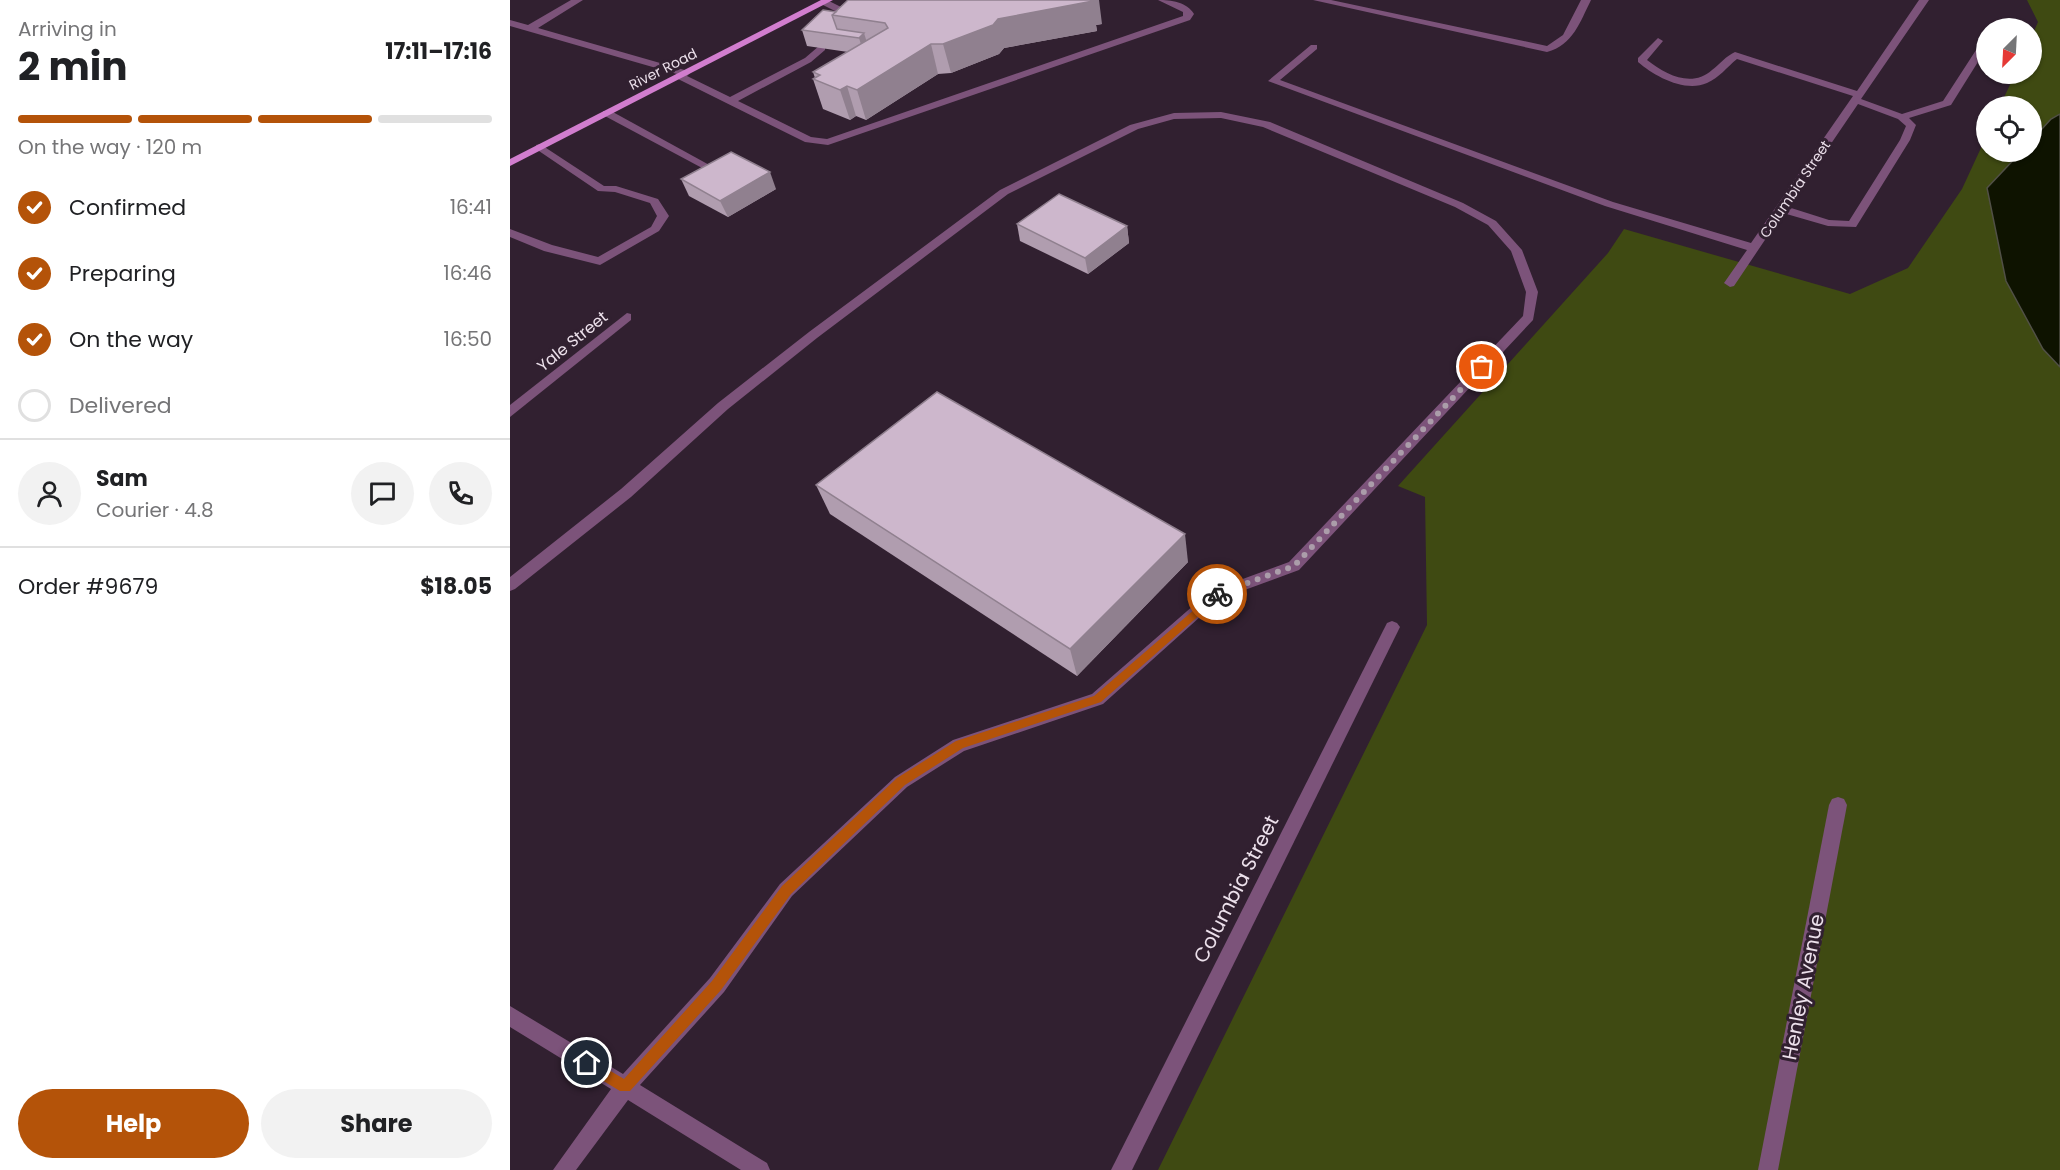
<!DOCTYPE html>
<meta charset="utf-8">
<style>
:root{--surface:#fff;--page:#f2f2f2;--text:#202124;--muted:#757577;--line:#e0e0e0;--accent:#b45309}
body{margin:0;font-family:Poppins,sans-serif;background:var(--page);color:var(--text);height:100vh;display:flex;flex-direction:column;font-size:22px;white-space:nowrap}
*{box-sizing:border-box;margin:0}
p{font-size:20px;color:var(--muted)}
.icon{flex:none;width:33px;height:33px;fill:none;stroke:currentColor;stroke-width:2;stroke-linecap:round;stroke-linejoin:round}
.map{position:relative;flex:1;overflow:hidden}
.drawer{display:flex;flex-direction:column;background:var(--surface);width:510px}
.drawer>*{flex:none}
.needle{width:39px;rotate:204deg}
.controls{position:absolute;left:1466px;top:18px;display:grid;gap:12px}
.controls a{display:grid;place-items:center;width:66px;height:66px;border-radius:50%;background:var(--surface);box-shadow:0 2px 4px #0004;font-size:30px}
.pin{position:absolute;display:grid;place-items:center;width:51px;height:51px;color:#fff;margin:-26px;border:3px solid #fff;border-radius:50%;box-shadow:0 2px 6px #0007}
.courier{position:absolute;display:grid;place-items:center;width:60px;height:60px;margin:-30px;border:4px solid #b45309;border-radius:50%;background:#fff;color:#222;box-shadow:0 2px 8px #0007}
.head em{font-style:normal;font-weight:700}
.head div{display:flex;flex-direction:column-reverse}
.head{display:flex;align-items:center;justify-content:space-between;height:102px;padding:0 18px}
h1{font-size:39px;font-weight:700;line-height:45px}
.bar{display:grid;grid-template-columns:repeat(4,1fr);gap:9px 6px;align-content:center;height:72px;padding:0 18px}
.bar i{height:8px;border-radius:4px;background:var(--line)}
.bar .active{background:var(--accent)}
.bar p{grid-column:span 4}
.line{display:flex;align-items:center;gap:15px;padding:0 18px;border-top:2px solid var(--line)}
.line div{flex:1}
.round{display:grid;place-items:center;flex:none;width:63px;height:63px;border-radius:32px;background:var(--page)}
ol{padding:0 18px;list-style:none}
li{display:flex;align-items:center;gap:18px;height:66px}
li p{margin-inline-start:auto}
li .icon{padding:6px;border-radius:50%;background:var(--accent);color:#fff;stroke-width:4}
li:last-child{color:var(--muted)}
li i{width:33px;height:33px;border:3px solid var(--line);border-radius:50%}
.button{display:flex;gap:12px;margin-top:auto;padding:12px 18px}
.button a{flex:1;height:69px;border-radius:36px;background:var(--accent);color:#fff;font-size:24px;font-weight:700;line-height:69px;text-align:center}
.button a+a{background:var(--page);color:var(--text)}
main{display:flex;flex:1;min-height:0}
.map>svg:first-child{display:block}
.green{fill:#3f4a12}
.water{fill:#0e1300;stroke:#515046;stroke-width:1.5}
.lines{fill:none;stroke-linecap:round;stroke-linejoin:round}
.minor{fill:#7c537a;fill-rule:evenodd}
.major{fill:#d17dce;fill-rule:evenodd}
.wall{fill:#b09daf}
.shaded-wall{fill:#90808f}
.building{fill:#cdb7cc;stroke:#90808f;stroke-width:1.5}
.route{fill:#b45309}
.done{stroke:#ab9daa;stroke-width:6;stroke-dasharray:0 10.8}
.labels{text-anchor:middle;stroke-width:6;stroke-linejoin:round;paint-order:stroke}
.far-street-label{font-size:14px;fill:#ece0eb;stroke:#312030}
.street-label{font-size:16px;fill:#ece0eb;stroke:#312030}
.near-street-label{font-size:20px;fill:#ece0eb;stroke:#312030}
</style>
<main>
<section class="drawer">
<div class="head"><div><h1>2 min</h1><p>Arriving in</p></div><em>17:11–17:16</em></div>
<div class="bar"><i class="active"></i><i class="active"></i><i class="active"></i><i></i><p>On the way · 120 m</p></div>
<ol>
<li><svg class="icon" aria-label="check" viewBox="0 0 24 24"><path d="M5 12l5 5 9-10"/></svg>Confirmed<p>16:41</p></li>
<li><svg class="icon" aria-label="check" viewBox="0 0 24 24"><path d="M5 12l5 5 9-10"/></svg>Preparing<p>16:46</p></li>
<li><svg class="icon" aria-label="check" viewBox="0 0 24 24"><path d="M5 12l5 5 9-10"/></svg>On the way<p>16:50</p></li>
<li><i></i>Delivered</li>
</ol>
<div class="line" style="height:108px"><a class="round"><svg class="icon" aria-label="person" viewBox="0 0 24 24"><circle cx="12" cy="8" r="4"/><path d="M4 21q1-7 8-7t8 7"/></svg></a><div><b>Sam</b><p>Courier · 4.8</p></div><a class="round"><svg class="icon" aria-label="chat" viewBox="0 0 24 24"><path d="M4 5h16v11H9l-5 4z"/></svg></a><a class="round"><svg class="icon" aria-label="phone" viewBox="0 0 24 24"><path d="M5 4h4l2 5-3 2q2 4 5 5l2-3 5 2v4C11 20 4 13 5 4z"/></svg></a></div>
<div class="line" style="height:78px"><div>Order #9679</div><b>$18.05</b></div>
<div class="button"><a>Help</a><a>Share</a></div>
</section>
<div class="map">
<svg width="1550" height="1170" viewBox="0 0 1550 1170">
<rect width="100%" height="100%" fill="#312030"/>
<!-- green -->
<g class="green">
<path d="M1517 0H1550V114L1541 119 1521 141V106H1490L1505 74H1521V38L1528 22Z"/>
<path d="M1476 137V152H1511L1477 188 1496 281 1533 349 1550 367V1170H648L917 625 915 497 888 486 1098 253 1114 229 1340 294 1398 268 1452 189Z"/>
</g>
<!-- water -->
<path class="water" d="M1550 114V367L1533 349 1496 281 1477 188 1511 152H1521V141L1541 119Z"/>
<g class="lines">
<!-- minor -->
<g class="minor">
<path d="M61 0H73L28 28 178 71 180 73 177 76 220 97 295 58 309 46H315V50L301 62 228 101 301 137 317 139 673 16V12L648 0C661 0 677 2 684 14L680 20 318 145 295 142 166 78 167 74 0 26V20L18 25Z"/>
<path d="M311 0H317L341 12 338 25H332L333 15 311 4Z"/>
<path d="M803 0H821L1037 46 1053 35 1071 0H1081C1070 22 1063 45 1037 52Z"/>
<path d="M1409 0H1419L1351 99 1392 114 1433 101 1468 47H1474L1476 49 1441 105 1399 118 1406 125 1400 140 1346 227 1318 226 1273 213 1224 286 1220 287 1214 283 1237 250 1095 206 758 81 801 45H807V49L770 80 1103 202 1241 243 1343 96 1227 59C1217 67 1209 78 1197 83 1175 93 1144 76 1128 62V58L1148 38 1153 41 1137 60C1156 75 1182 88 1202 70 1210 64 1216 56 1225 52L1347 91ZM1348 104 1388 119 1396 126 1390 140 1339 221 1319 220 1278 207Z"/>
<path d="M93 111H101L203 167 194 169 93 115Z"/>
<path d="M711 112 760 122 953 203 986 221 1012 250 1028 292 1023 320 789 570 710 599 593 704 454 751 397 787 282 896 214 992 130 1085 257 1163 260 1170H231L118 1100 66 1170H43L101 1089 0 1027V1006L113 1074 200 978 270 884 385 777 443 740 582 694 700 591 779 562 1013 316 1016 292 1001 251 978 225 945 207 753 127 711 118 664 119 628 129 498 194 307 338 218 409 121 497 5 589 0 591V577L111 489 208 403 299 332 490 190 620 125 664 113Z"/>
<path d="M30 144 94 186H106L148 199 159 216 149 231 90 265 34 251 0 237V229L42 245 88 257 141 227 147 216 140 203 105 192 88 191 26 149V145Z"/>
<path d="M117 313 121 314V320L0 417V405Z"/>
<path d="M882 621 887 623 890 627 622 1170H601L877 623Z"/>
<path d="M1328 797 1334 799 1337 805 1268 1170H1248L1319 805 1322 799Z"/>
</g>
<!-- major -->
<path class="major" d="M311 0H323L0 166V159Z"/>
</g>
<!-- wall -->
<g class="wall">
<path d="M326 12 592 24 586 25 587 31 494 48 489 54 441 73 428 74 356 120 346 116 340 120 313 109 303 79 305 78 303 72 338 52 297 46 292 30Z"/>
<path d="M171 179 266 189 218 217 179 196Z"/>
<path d="M507 224 617 226 619 243 578 274 510 241Z"/>
<path d="M306 485 678 562 567 676 320 514Z"/>
</g>
<!-- shaded-wall -->
<g class="shaded-wall">
<path d="M580 0H589L592 24 586 25 587 31 494 48 489 54 441 73 433 44 488 19Z"/>
<path d="M354 33 359 49 354 54 349 38Z"/>
<path d="M421 44 428 74 356 120 347 90Z"/>
<path d="M337 86 346 116 340 120 330 90Z"/>
<path d="M260 172 266 189 218 217 210 201Z"/>
<path d="M617 226 619 243 578 274 575 258Z"/>
<path d="M675 534 678 562 567 676 560 649Z"/>
</g>
<!-- building -->
<g class="building">
<path d="M338 0H582L583 1 488 19 483 25 433 44H421L347 90 337 86 330 90 303 79 310 75 303 72 378 28 375 23 322 15Z"/>
<path d="M313 10 326 12 322 15 327 29 354 33 349 38 292 30Z"/>
<path d="M221 152 260 172 210 201 171 179Z"/>
<path d="M549 194 617 226 575 258 507 224Z"/>
<path d="M427 392 675 534 560 649 306 485Z"/>
</g>
<!-- route -->
<path class="route" d="M707 590 710 591V597L591 702 453 748 395 785 281 894 211 990 120 1091H110L72 1068V1059L77 1057 114 1079 202 981 272 886 387 778 446 741 584 696Z"/>
<g class="lines">
<!-- done -->
<path class="done" d="M707 594 784 566 972 367"/>
</g>
<g class="labels">
<!-- far-street labels -->
<g class="far-street-label">
<text transform="translate(153 69) rotate(-27)" y="5">River Road</text>
<text transform="translate(1285 189) rotate(-56)" y="5">Columbia Street</text>
</g>
<!-- street labels -->
<g class="street-label">
<text transform="translate(62 341) rotate(-39)" y="6">Yale Street</text>
</g>
<!-- near-street labels -->
<g class="near-street-label">
<text transform="translate(726 889) rotate(-63)" y="7">Columbia Street</text>
<text transform="translate(1293 987) rotate(-79)" y="7">Henley Avenue</text>
</g>
</g>
</svg>
<div class="controls">
<a><svg class="needle" viewBox="-14 -14 28 28"><path d="M0-13l5 13h-10z" fill="#e53935"/><path d="M0 13l5-13h-10z" fill="#757577"/></svg></a>
<a><svg class="icon" aria-label="locate" viewBox="0 0 24 24"><circle cx="12" cy="12" r="6"/><path d="M12 2v4M12 18v4M2 12h4M18 12h4"/></svg></a>
</div>
<div class="pin" style="left:972px;top:367px;background:#ea580c"><svg class="icon" aria-label="bag" viewBox="0 0 24 24"><path d="M5 8h14l-1 12H6zM9 8a3 3 0 0 1 6 0"/></svg></div>
<div class="pin" style="left:77px;top:1063px;background:#1f2937"><svg class="icon" aria-label="home" viewBox="0 0 24 24"><path d="M3 11l9-7 9 7M6 9v11h12V9"/></svg></div>
<div class="courier" style="left:707px;top:594px"><svg class="icon" aria-label="bike" viewBox="0 0 24 24"><circle cx="6" cy="16" r="4"/><circle cx="18" cy="16" r="4"/><path d="M6 16l4-8h5l3 8M10 8l3 8H6M13 5h3"/></svg></div>
</div>
</main>
